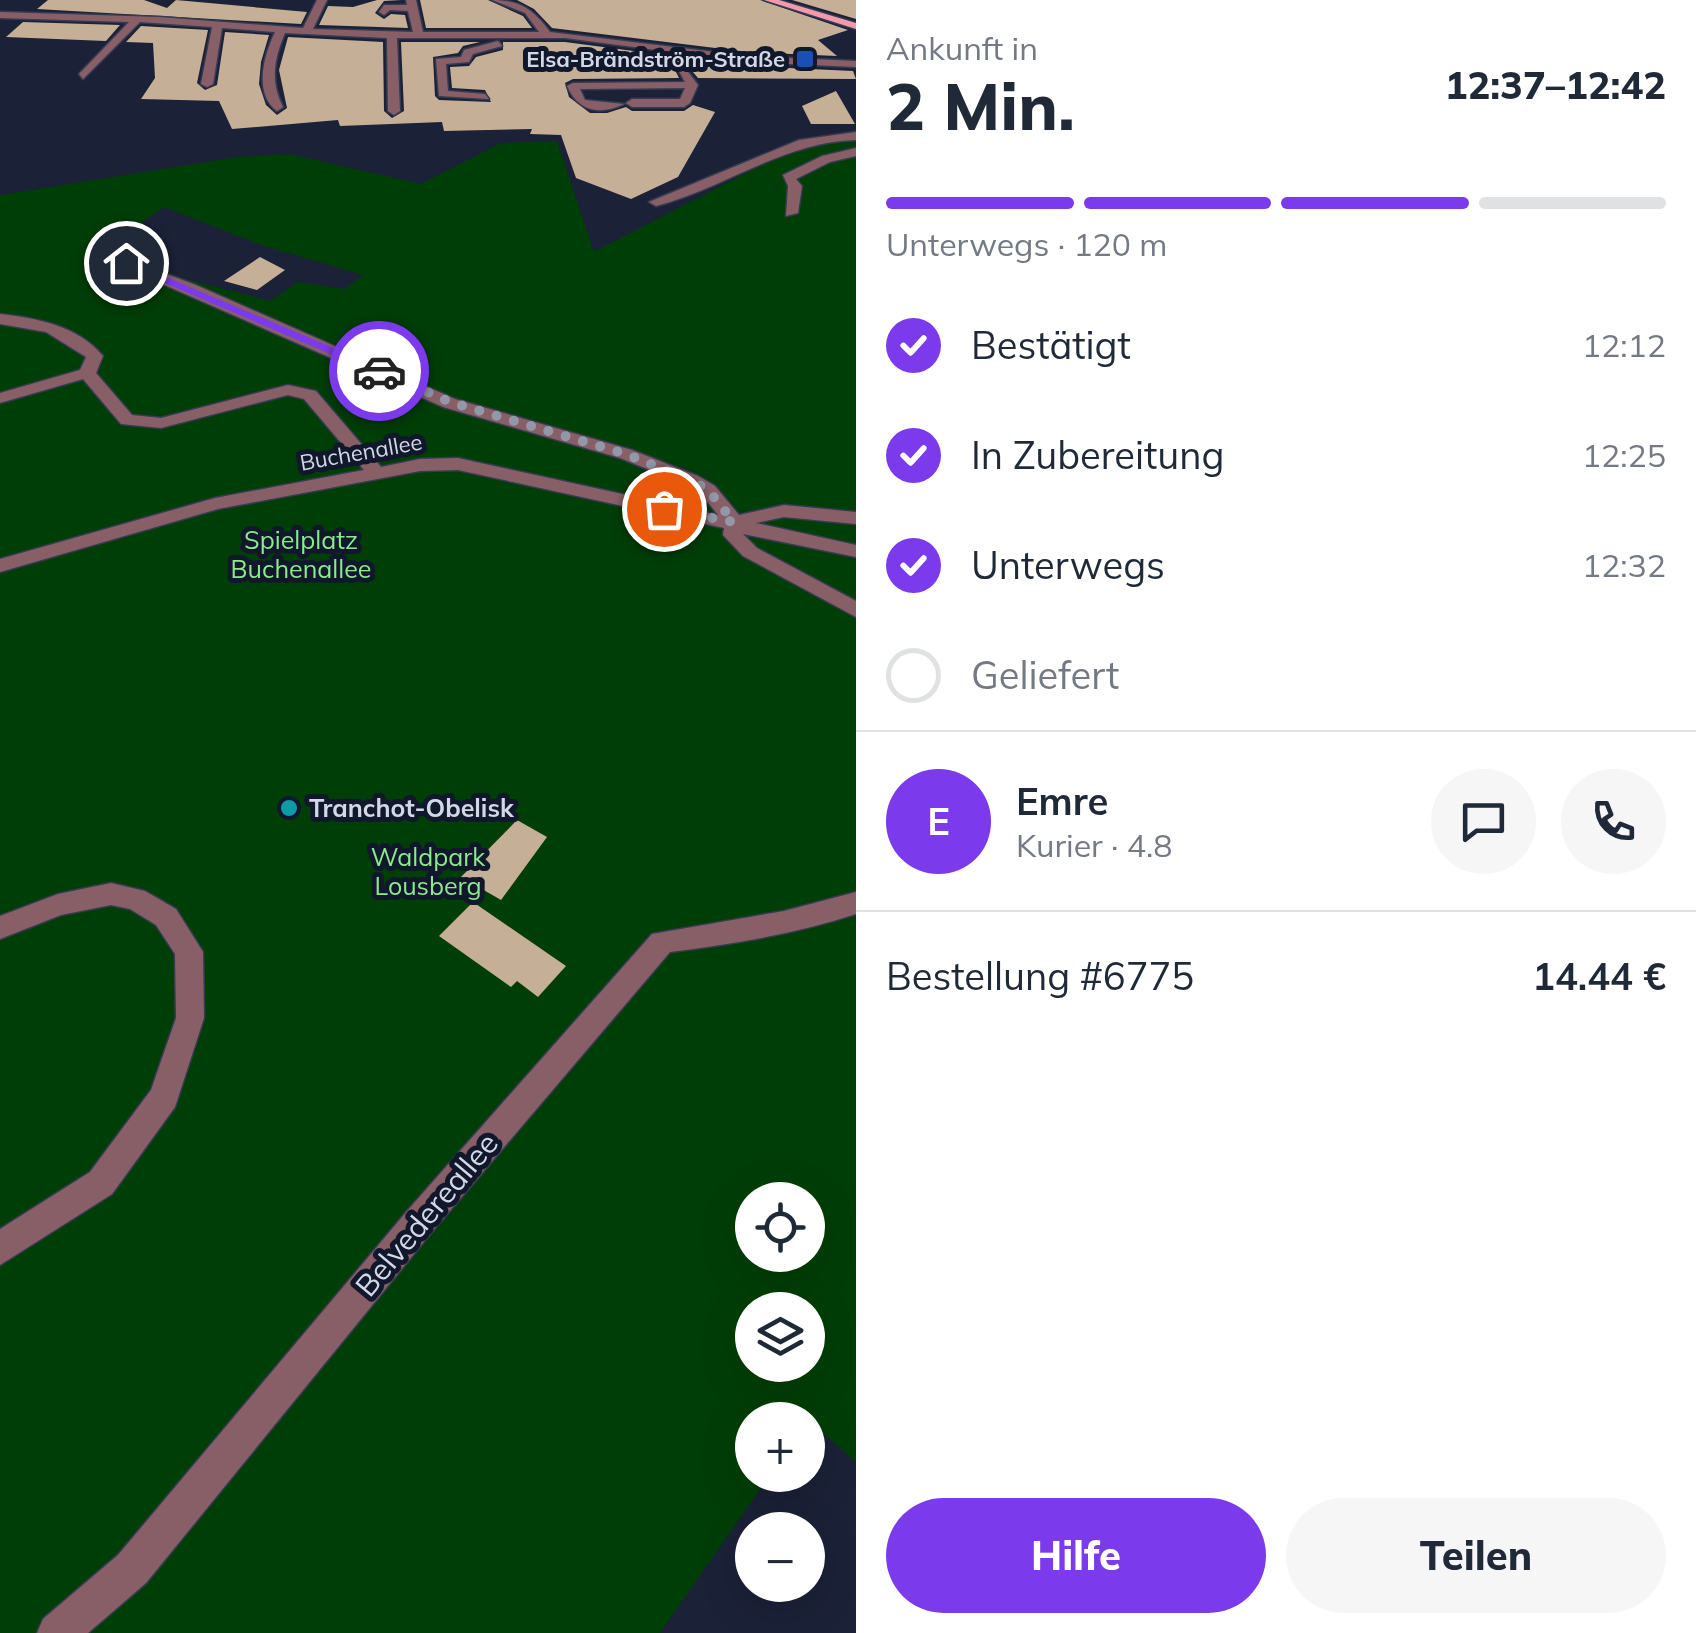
<!DOCTYPE html>
<html lang="de">
<meta charset="utf-8">
<style>
:root{--surface:#fff;--page:#f6f6f7;--text:#1f2937;--muted:#747a83;--line:#e0e1e3;--accent:#7c3aed}
body{margin:0;font-family:Mulish,sans-serif;background:var(--page);color:var(--text);height:100vh;display:flex;flex-direction:column;font-size:38px;white-space:nowrap}
*{box-sizing:border-box;margin:0}
p{font-size:32px;color:var(--muted)}
.icon{flex:none;width:55px;height:55px;fill:none;stroke:currentColor;stroke-width:2;stroke-linecap:round;stroke-linejoin:round}
.map{position:relative;flex:1;overflow:hidden}
.drawer{display:flex;flex-direction:column;background:var(--surface);width:840px}
.drawer>*{flex:none}
.buttons{position:absolute;left:735px;top:1182px;display:grid;gap:20px}
.buttons a{display:grid;place-items:center;width:90px;height:90px;border-radius:50%;background:var(--surface);box-shadow:0 10px 40px #0002;font-size:50px}
.pin{position:absolute;display:grid;place-items:center;width:85px;height:85px;color:#fff;margin:-42px;border:5px solid #fff;border-radius:50%;box-shadow:0 2px 10px #0007}
.courier{position:absolute;display:grid;place-items:center;width:100px;height:100px;margin:-50px;border:8px solid #7c3aed;border-radius:50%;background:#fff;color:#222;box-shadow:0 2px 12px #0007}
.overview em{font-style:normal;font-weight:800}
.overview div{display:flex;flex-direction:column-reverse}
.overview{display:flex;align-items:center;justify-content:space-between;height:170px;padding:0 30px}
h1{font-size:65px;font-weight:800;line-height:75px}
.bar{display:grid;grid-template-columns:repeat(4,1fr);gap:15px 10px;align-content:center;height:120px;padding:0 30px}
.bar i{height:12px;border-radius:8px;background:var(--line)}
.bar .on{background:var(--accent)}
.bar p{grid-column:span 4}
.line{display:flex;align-items:center;gap:25px;padding:0 30px;border-top:2px solid var(--line)}
.line div{flex:1}
.round{display:grid;place-items:center;flex:none;width:105px;height:105px;border-radius:52px;background:var(--page)}
ol{padding:0 30px;list-style:none}
li{display:flex;align-items:center;gap:30px;height:110px}
li p{margin-inline-start:auto}
li .icon{padding:10px;border-radius:50%;background:var(--accent);color:#fff;stroke-width:4}
li:last-child{color:var(--muted)}
li i{width:55px;height:55px;border:5px solid var(--line);border-radius:50%}
.action{display:flex;gap:20px;margin-top:auto;padding:20px 30px}
.action a{flex:1;height:115px;border-radius:60px;background:var(--accent);color:#fff;font-size:40px;font-weight:800;line-height:115px;text-align:center}
.action a+a{background:var(--page);color:var(--text)}
main{display:flex;flex:1;min-height:0}
.map>svg:first-child{display:block}
.green{fill:#003e07;fill-rule:evenodd}
.building{fill:#c5af97}
.lines{fill:none;stroke-linecap:round;stroke-linejoin:round}
.minor-casing{stroke:#353b50;stroke-width:3}
.major-casing{stroke:#353b50;stroke-width:3}
.minor{fill:#895f67;fill-rule:evenodd}
.major{fill:#f19aac;fill-rule:evenodd}
.route{fill:#7c3aed}
.done{stroke:#9398a9;stroke-width:10;stroke-dasharray:0 18}
.transit-dot{fill:#1a4fb4;stroke:#12182c;stroke-width:4}
.culture-dot{fill:#0f9aa8;stroke:#12182c;stroke-width:4}
.labels{text-anchor:middle;stroke-width:10;stroke-linejoin:round;paint-order:stroke}
.far-poi-label{font-size:22px;font-weight:bold;fill:#d3d8e7;stroke:#12182c;text-anchor:end}
.far-street-label{font-size:22px;fill:#d3d8e7;stroke:#12182c}
.park-label{font-size:25px;fill:#8cea8e;stroke:#12182c}
.poi-label{font-size:25px;font-weight:bold;fill:#d3d8e7;stroke:#12182c;text-anchor:start}
.near-street-label{font-size:30px;fill:#d3d8e7;stroke:#12182c}
</style>
<main>
<div class="map">
<svg width="856" height="1633" viewBox="0 0 856 1633">
<rect width="100%" height="100%" fill="#1b2137"/>
<!-- green -->
<path class="green" d="M832 139H856V1462L808 1420H752V1475H770L660 1633H0V195L238 157 289 154 421 184 501 143 557 141 594 252 784 153ZM164 207 261 245 363 275 345 289 298 282 270 301 175 276 108 247ZM752 1200H808V1255H752ZM752 1310H808V1365H752Z"/>
<!-- building -->
<g class="building">
<path d="M48 0H144L167 8 176 0 307 12 301 24 37 9Z"/>
<path d="M377 0H402L384 1 375 13 384 19 391 14 405 15 408 28 319 25 328 6 353 7Z"/>
<path d="M420 0H488L523 16 532 28H426Z"/>
<path d="M517 0H760L848 30 818 40 837 56 748 52 552 28 534 9Z"/>
<path d="M792 0H856V19Z"/>
<path d="M23 22 120 25 106 41 6 37Z"/>
<path d="M141 26 208 30 197 83 205 90 217 85 225 32 269 35 261 62 259 84 266 105 277 115 287 108 279 70 288 37 383 42 384 111 392 118 404 111 401 42H480L463 46 458 53 433 57 435 96 439 100 491 102 485 90 452 88 450 67 469 66 476 57 503 50V42H565L748 66 853 71 856 79 698 78 686 64 675 70 679 78 573 79 565 83 569 97 590 113H607L626 107 632 111H684L693 105 715 112 678 177 631 199 576 178 561 135 530 134 532 129 444 131 442 122 340 126 338 120 232 129 219 101 141 99 155 78 153 43 126 42Z"/>
<path d="M836 91 855 124H811L802 106Z"/>
<path d="M260 257 285 270 257 290 224 281Z"/>
<path d="M517 820 547 837 501 900 461 877Z"/>
<path d="M473 902 566 966 538 997 517 981 511 987 439 936Z"/>
</g>
<g class="lines">
<!-- minor casing -->
<g class="minor-casing">
<g id="minor">
<path d="M317 0H327L313 29 413 32 408 11 390 10 384 15 379 12 384 5H407L406 0H416L423 32H539L525 13 492 0C520 0 534 10 550 32L748 56 856 61V67L748 62 565 38H397L400 111 394 115 388 111 387 38 285 33C274 59 270 81 283 107L277 111C253 93 264 55 275 32L222 28 213 84 207 87 201 84 212 27 140 22 83 79 79 74 129 22 0 18V12L159 17 303 28Z"/>
<path d="M498 41 502 46 473 54 469 62 446 64 448 91 485 94 489 99 439 96 436 59 461 57 464 50Z"/>
<path d="M685 68 698 85 690 103 684 107H632L626 103 632 99H680L685 88 580 89 585 100 624 104C599 116 578 111 567 86L573 83 685 82 679 71Z"/>
<path d="M856 132V140C783 142 725 188 656 206L649 202 799 140Z"/>
<path d="M856 148V156L830 162 796 179 802 186 798 213 786 216 788 186 783 175 822 156Z"/>
<path d="M126 259 196 285 455 399 632 450 698 476 715 486 739 515 784 505 856 512V524L784 517 756 523 856 545V557L743 534 757 548 856 601V617L743 556 723 535 724 528 458 470 420 471 218 509 0 572V559L215 498 364 470 304 399 288 395 161 428 121 424 83 379 0 403V393L80 370 86 357 46 332 0 324V314C37 318 78 326 103 356L96 373 132 415 161 418 288 385 316 391 381 467 420 459 458 458 718 515 701 494 684 484 620 458 443 407 121 266 119 263Z"/>
<path d="M111 883 145 891 176 909 203 952 204 1018 175 1107 112 1194 0 1265V1229L90 1172 151 1090 176 1018 175 954 156 925 130 909 111 905 61 915 0 939V916L58 894Z"/>
<path d="M856 892V914C795 934 733 944 670 952L431 1233 146 1583 88 1633H37L43 1619 118 1555 407 1211 652 934 784 911Z"/>
</g>
</g>
<!-- major casing -->
<g class="major-casing">
<path id="major" d="M764 0H779L856 23V29Z"/>
</g>
<!-- minor -->
<use href="#minor" class="minor"/>
<!-- major -->
<use href="#major" class="major"/>
</g>
<!-- route -->
<path class="route" d="M126 260 383 369 384 371 375 373 123 265Z"/>
<g class="lines">
<!-- done -->
<path class="done" d="M379 371 450 402 626 454 690 480 708 490 734 522 664 509"/>
</g>
<!-- markers -->
<rect class="transit-dot" x="795" y="49" width="20" height="20" rx="5"/>
<circle class="culture-dot" cx="289" cy="808" r="10"/>
<g class="labels">
<!-- far-poi labels -->
<g class="far-poi-label">
<text x="785" y="67">Elsa-Brändström-Straße</text>
</g>
<!-- far-street labels -->
<g class="far-street-label">
<text transform="translate(361 452) rotate(-10)" y="8">Buchenallee</text>
</g>
<!-- park labels -->
<g class="park-label">
<text x="301" y="549">Spielplatz<tspan x="301" dy="29">Buchenallee</tspan></text>
<text x="428" y="866">Waldpark<tspan x="428" dy="29">Lousberg</tspan></text>
</g>
<!-- poi labels -->
<g class="poi-label">
<text x="309" y="817">Tranchot-Obelisk</text>
</g>
<!-- near-street labels -->
<g class="near-street-label">
<text transform="translate(427 1215) rotate(-50)" y="10">Belvedereallee</text>
</g>
</g>
</svg>
<div class="buttons">
<a><svg class="icon" aria-label="locate" viewBox="0 0 24 24"><circle cx="12" cy="12" r="6"/><path d="M12 2v4M12 18v4M2 12h4M18 12h4"/></svg></a>
<a><svg class="icon" aria-label="layers" viewBox="0 0 24 24"><path d="M12 4l9 5-9 5-9-5zM3 14l9 5 9-5"/></svg></a>
<a>+</a>
<a>−</a>
</div>
<div class="pin" style="left:664px;top:509px;background:#ea580c"><svg class="icon" aria-label="bag" viewBox="0 0 24 24"><path d="M5 8h14l-1 12H6zM9 8a3 3 0 0 1 6 0"/></svg></div>
<div class="pin" style="left:126px;top:263px;background:#1f2937"><svg class="icon" aria-label="home" viewBox="0 0 24 24"><path d="M3 11l9-7 9 7M6 9v11h12V9"/></svg></div>
<div class="courier" style="left:379px;top:371px"><svg class="icon" aria-label="car" viewBox="0 0 24 24"><path d="M5 17H2v-5l4-1 3-4h7l3 4 3 1v5h-3M9 17h6M6 11h13"/><circle cx="7" cy="17" r="2"/><circle cx="17" cy="17" r="2"/></svg></div>
</div>
<section class="drawer">
<div class="overview"><div><h1>2 Min.</h1><p>Ankunft in</p></div><em>12:37–12:42</em></div>
<div class="bar"><i class="on"></i><i class="on"></i><i class="on"></i><i></i><p>Unterwegs · 120 m</p></div>
<ol>
<li><svg class="icon" aria-label="check" viewBox="0 0 24 24"><path d="M5 12l5 5 9-10"/></svg>Bestätigt<p>12:12</p></li>
<li><svg class="icon" aria-label="check" viewBox="0 0 24 24"><path d="M5 12l5 5 9-10"/></svg>In Zubereitung<p>12:25</p></li>
<li><svg class="icon" aria-label="check" viewBox="0 0 24 24"><path d="M5 12l5 5 9-10"/></svg>Unterwegs<p>12:32</p></li>
<li><i></i>Geliefert</li>
</ol>
<div class="line" style="height:180px"><b class="round" style="background:var(--accent);color:#fff">E</b><div><b>Emre</b><p>Kurier · 4.8</p></div><a class="round"><svg class="icon" aria-label="chat" viewBox="0 0 24 24"><path d="M4 5h16v11H9l-5 4z"/></svg></a><a class="round"><svg class="icon" aria-label="phone" viewBox="0 0 24 24"><path d="M5 4h4l2 5-3 2q2 4 5 5l2-3 5 2v4C11 20 4 13 5 4z"/></svg></a></div>
<div class="line" style="height:130px"><div>Bestellung #6775</div><b>14.44 €</b></div>
<div class="action"><a>Hilfe</a><a>Teilen</a></div>
</section>
</main>
